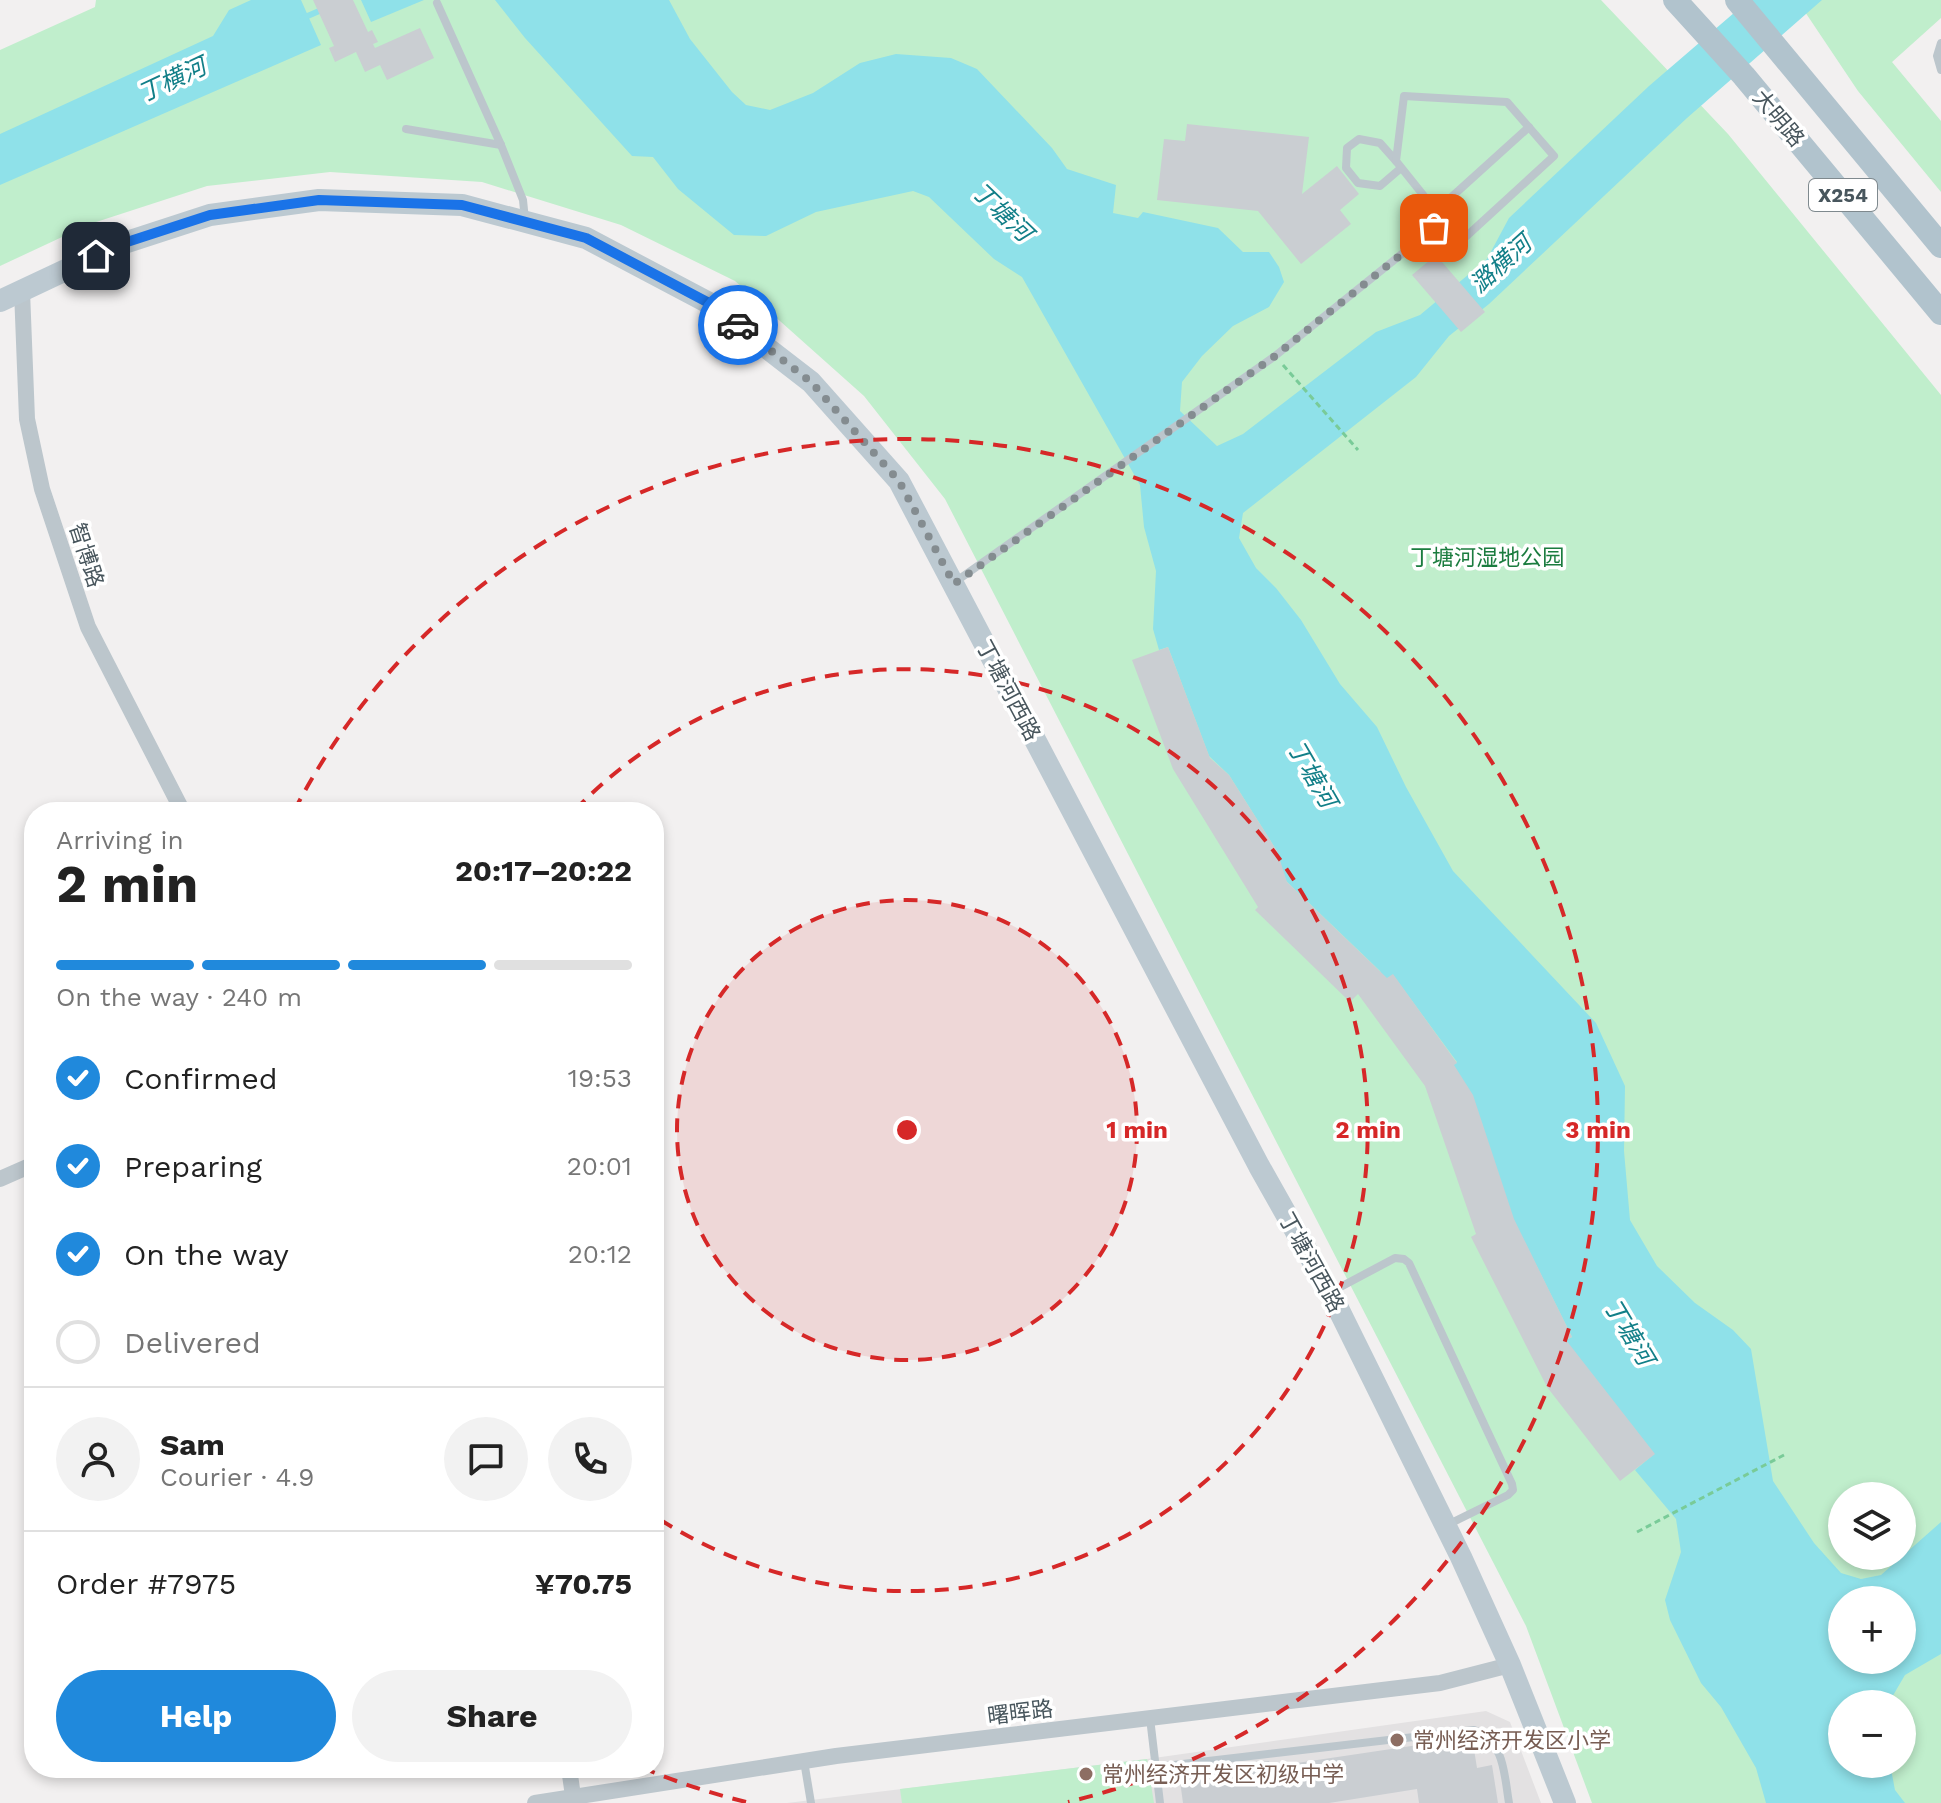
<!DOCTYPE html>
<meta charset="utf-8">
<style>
:root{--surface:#fff;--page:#f2f2f2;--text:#222;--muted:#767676;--line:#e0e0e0;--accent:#2089dc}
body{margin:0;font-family:"Work Sans","Noto Sans SC",sans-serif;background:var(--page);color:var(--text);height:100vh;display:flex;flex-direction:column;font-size:30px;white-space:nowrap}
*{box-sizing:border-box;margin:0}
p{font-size:26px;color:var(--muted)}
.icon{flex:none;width:44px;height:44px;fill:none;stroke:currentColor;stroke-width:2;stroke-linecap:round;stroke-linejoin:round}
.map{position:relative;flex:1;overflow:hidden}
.drawer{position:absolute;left:24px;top:802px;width:640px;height:976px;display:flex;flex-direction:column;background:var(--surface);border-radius:32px;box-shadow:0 4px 12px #0003}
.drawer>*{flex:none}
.controls{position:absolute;left:1828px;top:1482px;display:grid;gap:16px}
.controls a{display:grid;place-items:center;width:88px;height:88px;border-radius:50%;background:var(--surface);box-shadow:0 4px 12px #0003;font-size:40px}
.pin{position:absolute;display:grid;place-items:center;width:68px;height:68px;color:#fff;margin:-34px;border-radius:16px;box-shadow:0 4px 12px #0006}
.courier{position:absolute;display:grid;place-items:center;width:80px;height:80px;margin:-40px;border:6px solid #1a73e8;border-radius:50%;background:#fff;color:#222;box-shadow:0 2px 10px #0007}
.summary em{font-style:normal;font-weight:700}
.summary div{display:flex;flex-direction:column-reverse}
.summary{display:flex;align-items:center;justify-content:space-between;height:136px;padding:0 32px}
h1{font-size:52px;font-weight:700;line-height:60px}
.bar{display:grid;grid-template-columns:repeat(4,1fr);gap:12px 8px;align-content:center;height:96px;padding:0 32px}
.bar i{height:10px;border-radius:6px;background:var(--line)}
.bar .selected{background:var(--accent)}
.bar p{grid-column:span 4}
.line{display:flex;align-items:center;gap:20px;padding:0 32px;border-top:2px solid var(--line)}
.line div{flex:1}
.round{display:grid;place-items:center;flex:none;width:84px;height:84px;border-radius:42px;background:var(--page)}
ol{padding:0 32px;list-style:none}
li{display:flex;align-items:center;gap:24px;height:88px}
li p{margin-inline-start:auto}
li .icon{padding:8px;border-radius:50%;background:var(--accent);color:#fff;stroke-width:4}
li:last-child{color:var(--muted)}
li i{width:44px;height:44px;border:4px solid var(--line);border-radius:50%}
.primary-button{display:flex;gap:16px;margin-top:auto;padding:16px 32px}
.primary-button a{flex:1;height:92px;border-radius:48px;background:var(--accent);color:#fff;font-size:32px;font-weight:700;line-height:92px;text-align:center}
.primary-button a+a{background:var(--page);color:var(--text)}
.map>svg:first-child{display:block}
.education{fill:#e3e1e2}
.green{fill:#c0eecc;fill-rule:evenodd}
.water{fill:#8fe1e9;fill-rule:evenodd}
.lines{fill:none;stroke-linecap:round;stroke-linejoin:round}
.stream{stroke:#8fe1e9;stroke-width:6}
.building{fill:#caced2}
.path{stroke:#79cb98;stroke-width:3;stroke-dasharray:6 4;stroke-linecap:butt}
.lane{stroke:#bcc6cc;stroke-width:8}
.street{stroke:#bcc6cc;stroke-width:16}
.secondary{stroke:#bcc9d1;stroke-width:22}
.primary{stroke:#b1c3cd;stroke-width:24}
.done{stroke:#848c90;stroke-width:8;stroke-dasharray:0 14.4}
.route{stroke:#1a73e8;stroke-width:10}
.ring{fill:none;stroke:#d62828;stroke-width:4;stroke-dasharray:14 10}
.education-dot{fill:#8d6e63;stroke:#fff;stroke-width:3}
.labels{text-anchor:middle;stroke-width:7;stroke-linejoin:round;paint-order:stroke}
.shield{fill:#fff;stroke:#7f898e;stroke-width:2}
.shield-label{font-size:20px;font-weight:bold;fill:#48565d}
.street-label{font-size:22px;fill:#48565d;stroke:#fff}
.park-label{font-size:22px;fill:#1b7c3f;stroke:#fff}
.education-label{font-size:22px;fill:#785e54;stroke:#fff;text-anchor:start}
.water-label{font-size:24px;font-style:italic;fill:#127f88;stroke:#fff}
.centre{fill:#d62828;stroke:#fff;stroke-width:4}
.ring-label{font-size:24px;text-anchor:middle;font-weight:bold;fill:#d62828;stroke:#fff;stroke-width:7;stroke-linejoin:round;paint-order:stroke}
</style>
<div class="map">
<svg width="1941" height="1803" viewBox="0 0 1941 1803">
<rect width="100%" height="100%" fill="#f2f0f0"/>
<!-- education -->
<path class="education" d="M1486 1711 1510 1722 1541 1803H787L1147 1759Z"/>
<!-- green -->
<g class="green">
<path d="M96 0H1601L1728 134 1941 395V1803H1592L1526 1626 945 499 864 396 735 281 621 225 482 182 330 172 207 186 90 224 0 266V50L95 7ZM1842 1496H1902V1556H1842ZM1842 1600H1902V1660H1842ZM1842 1704H1902V1764H1842Z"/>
<path d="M1797 0H1941V18L1892 62 1941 121V192L1858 91Z"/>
<path d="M1147 1759 1154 1803H902L900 1789Z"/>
</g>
<!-- water -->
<g class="water">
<path d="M251 0H301L321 45 0 185V134L213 36 229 10Z"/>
<path d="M361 0H424L371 22Z"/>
<path d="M495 0H669L690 39 732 92 746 105 770 110 813 93 860 63 896 54 951 58 977 69 1052 148 1067 169 1116 185 1113 213 1138 218 1143 212 1218 228 1243 252H1269L1279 267 1284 282 1269 307 1233 326 1202 356 1182 382 1180 411 1217 446 1243 434 1376 332 1420 315 1487 259 1509 218 1649 86 1749 0H1822L1687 118 1489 304 1449 336 1416 377 1243 513 1239 538 1256 568 1276 588 1301 620 1340 684 1377 727 1406 787 1453 871 1596 1023 1625 1086 1624 1151 1630 1220 1657 1266 1695 1303 1733 1330 1751 1349 1773 1481 1814 1543 1841 1573 1861 1579 1881 1575 1941 1522V1654L1905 1675 1888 1704H1842V1764H1890L1895 1790 1905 1803H1766L1756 1768 1721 1707 1701 1683 1670 1620 1665 1600 1681 1552 1676 1519 1635 1470 1654 1454 1558 1344 1572 1337 1441 1074 1457 1062 1393 975 1385 980 1380 971 1285 880 1277 851 1229 775 1209 756 1168 647 1159 650 1153 629 1156 571 1144 527 1140 485 1022 277 994 259 929 197 913 191 816 212 766 236 734 235 678 189 653 157 632 156 525 38ZM1842 1600H1902V1660H1842Z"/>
</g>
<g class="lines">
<!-- stream -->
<path class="stream" d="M303 18 326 8"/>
</g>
<!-- building -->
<g class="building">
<path d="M313 0H353L368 32 372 30 378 42 373 44 375 48 420 28 434 58 387 80 380 65 365 72 356 52 335 62 329 48 334 46Z"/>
<path d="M1187 124 1309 137 1302 194 1337 166 1359 194 1340 210 1351 224 1301 264 1258 211 1157 200 1164 139 1185 141Z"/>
<path d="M1436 255 1485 312 1461 332 1412 275Z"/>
<path d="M1168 647 1210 758 1229 775 1277 851 1287 882 1387 978 1393 974 1457 1063 1454 1065 1473 1095 1514 1219 1572 1337 1566 1340 1655 1454 1620 1481 1547 1387 1471 1237 1476 1234 1425 1086 1358 994 1350 1002 1255 910 1258 907 1173 769 1132 660Z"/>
<path d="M1472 1737 1477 1768 1492 1765 1498 1803H1419L1417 1789 1329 1803H1183L1180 1781 1202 1778 1201 1771 1269 1761 1270 1767Z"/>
</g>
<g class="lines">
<!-- path -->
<g class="path">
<path d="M1283 365 1358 450"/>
<path d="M1637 1532 1784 1455"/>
</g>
<!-- lane -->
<g class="lane">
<path d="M437 3 501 145 523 200 525 220"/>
<path d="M1941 43 1937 56 1941 70"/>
<path d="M406 129 501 145"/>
<path d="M1396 161 1380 143 1359 139 1347 148 1346 168 1358 183 1380 186 1401 168"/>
<path d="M1436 211 1396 161 1404 96 1507 102 1554 156 1447 254"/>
<path d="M955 582 1275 356 1434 228 1436 211 1529 127"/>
<path d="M1331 1292 1395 1258 1404 1259 1409 1263 1512 1484 1513 1490 1508 1495 1449 1524"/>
<path d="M1150 1718 1160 1803"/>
<path d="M804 1761 811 1803"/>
<path d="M1157 1767 1474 1730C1505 1742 1504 1774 1509 1803"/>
</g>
<!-- street -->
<g class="street">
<path d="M22 291 27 419 42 489 88 627 183 812"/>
<path d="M0 1179 34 1164"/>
<path d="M569 1768 574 1803"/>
<path d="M535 1803 836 1756 1440 1683 1510 1665"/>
</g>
<!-- secondary -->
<path class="secondary" d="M0 301 121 244 210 215 319 200 462 205 586 238 709 303 811 382 899 481 1259 1166 1330 1292 1461 1557 1510 1665 1565 1803"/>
<!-- primary -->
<g class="primary">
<path d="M1675 0 1744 76 1941 313"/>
<path d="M1737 0 1941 246"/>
</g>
</g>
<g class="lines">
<!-- done -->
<path class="done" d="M738 325 811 382 899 481 954 584 1275 356 1434 228"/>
<!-- route -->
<path class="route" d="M96 256 121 244 210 215 319 200 462 205 586 238 709 303 738 325"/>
</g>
<!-- distance rings -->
<circle cx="907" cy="1130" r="230" fill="#d62828" fill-opacity=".12"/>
<g class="ring">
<circle cx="907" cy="1130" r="230"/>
<path d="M575 810A461 461 0 1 1 656 1517"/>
<path d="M746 1802A691 691 0 0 1 643 1768M294 811A691 691 0 1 1 1068 1802"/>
</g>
<!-- markers -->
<g class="education-dot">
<circle cx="1397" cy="1740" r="8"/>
<circle cx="1086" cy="1774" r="8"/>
</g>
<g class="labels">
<!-- shield labels -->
<rect class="shield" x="1809" y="179" width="68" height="32" rx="6"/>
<g class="shield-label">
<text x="1843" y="202">X254</text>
</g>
<!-- street labels -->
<g class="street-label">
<text transform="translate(1779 118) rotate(50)" y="8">大明路</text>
<text transform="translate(87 555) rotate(72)" y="8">智博路</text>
<text transform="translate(1009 690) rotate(62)" y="8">丁塘河西路</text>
<text transform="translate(1312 1262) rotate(61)" y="8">丁塘河西路</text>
<text transform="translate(1020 1712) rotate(-7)" y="8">曙晖路</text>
</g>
<!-- park labels -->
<g class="park-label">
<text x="1487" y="565">丁塘河湿地公园</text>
</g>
<!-- education labels -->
<g class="education-label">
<text x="1413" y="1748">常州经济开发区小学</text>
<text x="1102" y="1782">常州经济开发区初级中学</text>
</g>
<!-- water labels -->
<g class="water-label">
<text transform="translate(172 80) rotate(-25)" y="8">丁横河</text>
<text transform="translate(1002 212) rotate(44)" y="8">丁塘河</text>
<text transform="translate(1501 264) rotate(-42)" y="8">潞横河</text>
<text transform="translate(1312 774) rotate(60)" y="8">丁塘河</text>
<text transform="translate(1629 1332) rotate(59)" y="8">丁塘河</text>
</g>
</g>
<circle cx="907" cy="1130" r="12" class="centre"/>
<g class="ring-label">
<text x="1137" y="1138">1 min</text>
<text x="1368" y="1138">2 min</text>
<text x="1598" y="1138">3 min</text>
</g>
</svg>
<div class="controls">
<a><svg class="icon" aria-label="layers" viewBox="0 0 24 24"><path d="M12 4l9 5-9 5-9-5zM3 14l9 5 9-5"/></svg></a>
<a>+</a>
<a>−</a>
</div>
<div class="pin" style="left:1434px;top:228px;background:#ea580c"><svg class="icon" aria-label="bag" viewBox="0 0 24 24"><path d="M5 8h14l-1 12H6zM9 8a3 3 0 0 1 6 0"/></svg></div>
<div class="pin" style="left:96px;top:256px;background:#1f2937"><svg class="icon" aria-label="home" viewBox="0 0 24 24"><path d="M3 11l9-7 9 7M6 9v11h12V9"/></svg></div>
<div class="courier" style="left:738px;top:325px"><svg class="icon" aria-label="car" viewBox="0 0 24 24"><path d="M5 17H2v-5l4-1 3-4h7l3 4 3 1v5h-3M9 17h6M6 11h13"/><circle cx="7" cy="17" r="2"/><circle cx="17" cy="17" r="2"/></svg></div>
<section class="drawer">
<div class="summary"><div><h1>2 min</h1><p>Arriving in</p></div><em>20:17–20:22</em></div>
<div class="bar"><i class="selected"></i><i class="selected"></i><i class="selected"></i><i></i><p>On the way · 240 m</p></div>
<ol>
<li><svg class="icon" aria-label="check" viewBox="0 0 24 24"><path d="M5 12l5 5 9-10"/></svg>Confirmed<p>19:53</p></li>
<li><svg class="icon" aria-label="check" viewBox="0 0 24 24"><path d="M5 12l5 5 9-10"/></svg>Preparing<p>20:01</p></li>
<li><svg class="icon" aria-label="check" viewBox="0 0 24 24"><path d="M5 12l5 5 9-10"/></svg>On the way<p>20:12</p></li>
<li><i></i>Delivered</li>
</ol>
<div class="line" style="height:144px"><a class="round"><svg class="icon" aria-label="person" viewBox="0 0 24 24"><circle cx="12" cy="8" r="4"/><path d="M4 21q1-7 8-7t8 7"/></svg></a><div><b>Sam</b><p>Courier · 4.9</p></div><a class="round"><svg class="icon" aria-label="chat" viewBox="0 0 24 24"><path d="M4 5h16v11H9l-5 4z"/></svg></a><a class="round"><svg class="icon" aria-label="phone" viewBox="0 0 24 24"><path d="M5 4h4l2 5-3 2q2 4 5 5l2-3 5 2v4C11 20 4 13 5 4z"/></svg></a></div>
<div class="line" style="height:104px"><div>Order #7975</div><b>¥70.75</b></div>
<div class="primary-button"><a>Help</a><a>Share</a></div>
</section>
</div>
